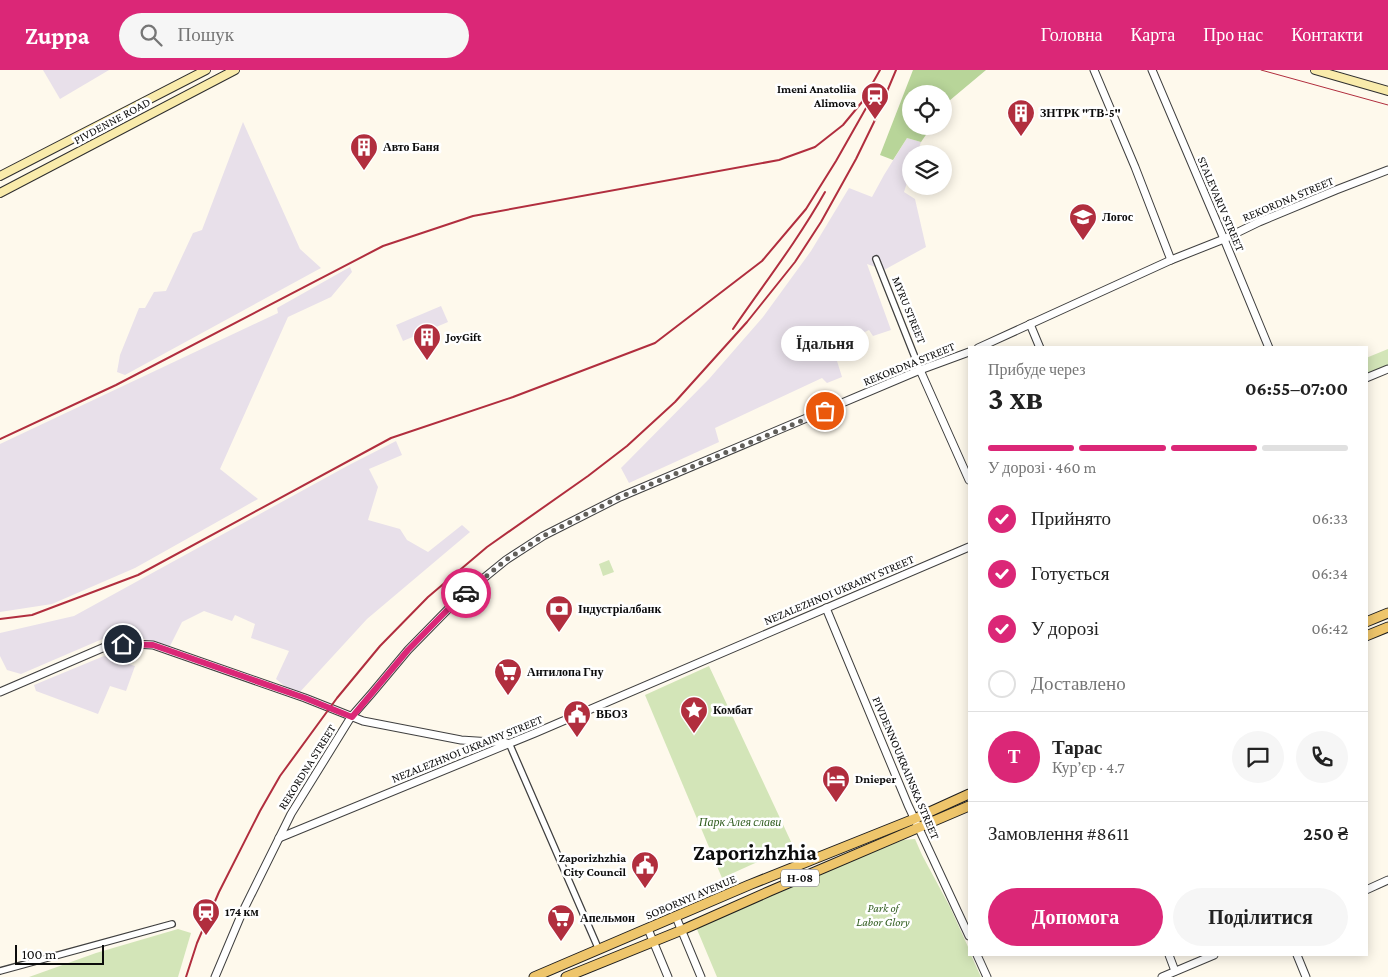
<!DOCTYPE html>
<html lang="uk">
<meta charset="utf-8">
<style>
:root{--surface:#fff;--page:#f6f6f6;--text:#222;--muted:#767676;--line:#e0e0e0;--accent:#db2777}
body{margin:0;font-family:"Crimson Pro",serif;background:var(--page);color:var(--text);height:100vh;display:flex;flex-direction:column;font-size:19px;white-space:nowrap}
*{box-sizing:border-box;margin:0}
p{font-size:16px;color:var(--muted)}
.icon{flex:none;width:28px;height:28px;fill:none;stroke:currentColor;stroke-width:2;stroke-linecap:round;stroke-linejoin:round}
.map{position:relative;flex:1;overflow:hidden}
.details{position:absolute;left:968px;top:276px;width:400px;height:610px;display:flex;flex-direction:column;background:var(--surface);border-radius:0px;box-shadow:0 2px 12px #0003}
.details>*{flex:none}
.buttons{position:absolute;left:902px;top:15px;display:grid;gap:10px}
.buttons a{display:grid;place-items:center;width:50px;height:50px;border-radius:50%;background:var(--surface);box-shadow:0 2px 12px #0003;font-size:25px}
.scale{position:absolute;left:15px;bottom:12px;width:89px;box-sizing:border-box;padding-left:5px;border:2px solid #0c0c0c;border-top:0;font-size:14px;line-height:18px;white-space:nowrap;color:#0c0c0c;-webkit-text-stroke:4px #fff;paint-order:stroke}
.pin{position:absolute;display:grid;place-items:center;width:42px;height:42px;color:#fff;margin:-21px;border:2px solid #fff;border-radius:50%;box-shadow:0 1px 5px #0007}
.courier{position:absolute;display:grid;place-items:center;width:50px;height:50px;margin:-25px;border:4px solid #db2777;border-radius:50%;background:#fff;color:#222;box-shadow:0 1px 6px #0007}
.bubble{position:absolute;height:35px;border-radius:18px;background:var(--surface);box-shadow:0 2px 12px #0003;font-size:16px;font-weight:700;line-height:35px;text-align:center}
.overview em{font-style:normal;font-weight:700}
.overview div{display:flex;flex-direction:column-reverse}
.overview{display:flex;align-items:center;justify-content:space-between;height:85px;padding:0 20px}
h1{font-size:32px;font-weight:700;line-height:38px}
.bar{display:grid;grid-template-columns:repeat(4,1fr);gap:8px 5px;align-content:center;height:60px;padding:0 20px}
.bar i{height:6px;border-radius:4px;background:var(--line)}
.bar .current{background:var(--accent)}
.bar p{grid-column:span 4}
.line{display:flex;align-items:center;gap:12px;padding:0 20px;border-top:1px solid var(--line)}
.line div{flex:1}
.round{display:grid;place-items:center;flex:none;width:52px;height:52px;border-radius:26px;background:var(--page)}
ol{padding:0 20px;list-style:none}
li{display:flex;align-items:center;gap:15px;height:55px}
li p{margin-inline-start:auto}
li .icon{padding:5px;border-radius:50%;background:var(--accent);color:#fff;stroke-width:4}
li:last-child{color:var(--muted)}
li i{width:28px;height:28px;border:2px solid var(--line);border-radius:50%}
.cta{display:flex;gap:10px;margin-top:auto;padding:10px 20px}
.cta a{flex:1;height:58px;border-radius:30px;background:var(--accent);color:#fff;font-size:20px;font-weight:700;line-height:58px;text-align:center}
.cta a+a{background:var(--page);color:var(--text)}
header{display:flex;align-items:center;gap:30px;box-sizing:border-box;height:70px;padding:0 25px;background:var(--accent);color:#fff}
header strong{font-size:24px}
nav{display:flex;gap:28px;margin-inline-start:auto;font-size:18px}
.search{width:350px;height:45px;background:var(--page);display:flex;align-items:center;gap:12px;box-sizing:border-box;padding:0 18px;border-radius:28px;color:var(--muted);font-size:19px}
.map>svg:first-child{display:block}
.industrial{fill:#e8e0ea}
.green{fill:#d3e5b8}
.forest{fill:#b8d599}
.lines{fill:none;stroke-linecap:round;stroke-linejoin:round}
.minor-casing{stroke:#3f3f3f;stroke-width:8}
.tertiary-casing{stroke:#3f3f3f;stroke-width:9}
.secondary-casing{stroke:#2e2e2e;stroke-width:10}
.primary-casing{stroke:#1d1d1d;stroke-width:11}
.minor{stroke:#fff;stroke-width:5.5}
.tertiary{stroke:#fff;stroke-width:7}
.secondary{stroke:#f9ebab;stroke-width:8}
.primary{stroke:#eec56b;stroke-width:9}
.tram{stroke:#b12e3e;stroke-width:1}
.rail{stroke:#b12e3e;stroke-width:2}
.done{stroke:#615f5a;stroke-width:5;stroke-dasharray:0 9}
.route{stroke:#db2777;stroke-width:6}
.labels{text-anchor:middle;stroke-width:5;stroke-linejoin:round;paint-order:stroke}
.shield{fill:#fff;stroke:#555;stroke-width:1}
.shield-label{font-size:11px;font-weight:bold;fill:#0c0c0c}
.poi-label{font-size:12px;font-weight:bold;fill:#0c0c0c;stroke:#fff;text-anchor:start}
.street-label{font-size:12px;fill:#0c0c0c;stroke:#fff}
.park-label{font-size:12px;font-style:italic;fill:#325e21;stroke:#fff}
.town-label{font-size:22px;font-weight:bold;fill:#0c0c0c;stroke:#fff}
</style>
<header>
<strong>Zuppa</strong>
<div class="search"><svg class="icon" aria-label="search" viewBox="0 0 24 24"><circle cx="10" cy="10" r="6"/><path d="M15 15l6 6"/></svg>Пошук</div>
<nav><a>Головна</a><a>Карта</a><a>Про нас</a><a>Контакти</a></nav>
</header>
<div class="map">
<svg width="1388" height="907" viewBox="0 0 1388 907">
<rect width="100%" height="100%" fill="#fef9ec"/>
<!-- industrial -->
<g class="industrial">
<path d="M43 0H109L60 29Z"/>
<path d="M243 52 300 179 321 198 125 305 117 302 120 285 139 238H145L154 222 166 221 193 163 202 160Z"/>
<path d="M907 68 921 72 917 84H911V100L904 122 915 129 926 177 884 200 867 194 891 260 873 266 869 260 833 278 842 307 827 313 822 308 715 358 719 372 629 413 621 398 709 309 763 247 811 181 849 118 872 127 884 105Z"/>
<path d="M350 197 352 202 331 227 288 247 220 399 258 429 135 498 52 534 0 542V374L278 243 277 238Z"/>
<path d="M441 236 448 252 403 271 396 255Z"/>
<path d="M396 371 402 385 369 399 378 417 368 450 400 459 407 470 428 482 462 455 470 462 367 549 299 623 288 619 276 609 289 581 251 568 255 554 235 545 232 551 204 541 182 552 169 578 121 561 21 604 7 600 0 586V563L74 546 349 395Z"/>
<path d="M104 586 135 596 126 621 110 616 98 644 36 621 34 615Z"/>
</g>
<!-- green -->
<g class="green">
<path d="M1388 279V295L1366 304V288Z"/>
<path d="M609 490 614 502 603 506 599 494Z"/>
<path d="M709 596 793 776 722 808 645 625Z"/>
<path d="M915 769 922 785 950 837 969 879V885H971L981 907H717L696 857 771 824 903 770Z"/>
<path d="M178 859 191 863 178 907H29L96 883Z"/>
</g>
<!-- forest -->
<path class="forest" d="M913 0H986L949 31 944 38V24H911V56H932L921 72 907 68 893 90 880 85Z"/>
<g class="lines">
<!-- minor casing -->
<g class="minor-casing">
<g id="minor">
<path d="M876 189 920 300"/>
<path d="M509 673 599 880"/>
<path d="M0 901 172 854"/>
</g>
</g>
<!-- tertiary casing -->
<g class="tertiary-casing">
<g id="tertiary">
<path d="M1094 0 1135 97 1171 190"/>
<path d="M1152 0 1224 169 1269 278"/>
<path d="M1030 254 1040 278"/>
<path d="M978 278 1171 190 1224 169 1259 152 1336 120 1388 100"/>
<path d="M920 300 969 410"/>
<path d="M1366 308 1388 299"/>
<path d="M826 538 908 735 969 866"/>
<path d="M0 622 114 573 153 575 305 628 363 651 461 670 507 673"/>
<path d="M279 768 535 663 969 477"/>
<path d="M1366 820 1388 810"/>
<path d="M676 847 701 907"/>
<path d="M648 859 668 907"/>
<path d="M977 885 987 907"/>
<path d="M1169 885 1175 901"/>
<path d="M1297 885 1306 907"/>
<path d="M215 907 242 843 291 744 351 647 372 623 408 580 458 529 506 490 543 466 620 427 920 300 969 282"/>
<path d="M1162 907 1214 885"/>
</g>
</g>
<!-- secondary casing -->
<g class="secondary-casing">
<g id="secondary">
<path d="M1315 0 1388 21"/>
<path d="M0 106 206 0"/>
<path d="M0 123 235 0"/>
</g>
</g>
<!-- primary casing -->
<g class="primary-casing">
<g id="primary">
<path d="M1366 552 1388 543"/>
<path d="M1366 566 1388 557"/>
<path d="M534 907 749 815 914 749 969 724"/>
<path d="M566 907 682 860 770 821 969 736"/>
</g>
</g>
<!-- minor -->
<use href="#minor" class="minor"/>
<!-- tertiary -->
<use href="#tertiary" class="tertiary"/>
<!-- secondary -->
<use href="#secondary" class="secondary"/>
<!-- primary -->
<use href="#primary" class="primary"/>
<!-- tram -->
<path class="tram" d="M1261 0 1388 35"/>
<!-- rail -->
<g class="rail">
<path d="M733 259C764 214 798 170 825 122"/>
<path d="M0 369 116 315 383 176 473 146 779 90 815 77 843 55 862 32 880 0"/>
<path d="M0 549 32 545 138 505 391 368 513 327 655 273 762 191 806 139 836 91 874 24"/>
<path d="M186 907 197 873 219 822 260 741 280 706 337 628 380 576 428 527 487 477 588 406 627 376 675 332 747 252 795 192 821 152 856 89 875 50 896 0"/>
</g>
</g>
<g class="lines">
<!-- done -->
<path class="done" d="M466 523 506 490 543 466 620 427 825 341"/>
<!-- route -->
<path class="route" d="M123 574 153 575 305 628 352 647 408 580 458 529 466 523"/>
</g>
<!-- icons -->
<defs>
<g id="station-pin" transform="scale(1.4375)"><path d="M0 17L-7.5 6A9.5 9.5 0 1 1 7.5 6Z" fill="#b12e3e" stroke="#fff"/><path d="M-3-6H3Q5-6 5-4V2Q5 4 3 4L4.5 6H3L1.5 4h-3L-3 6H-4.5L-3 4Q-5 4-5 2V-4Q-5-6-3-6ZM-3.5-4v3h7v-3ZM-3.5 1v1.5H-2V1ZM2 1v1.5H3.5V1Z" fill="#fff"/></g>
<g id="building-pin" transform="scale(1.4375)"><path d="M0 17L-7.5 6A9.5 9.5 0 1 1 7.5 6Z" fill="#b12e3e" stroke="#fff"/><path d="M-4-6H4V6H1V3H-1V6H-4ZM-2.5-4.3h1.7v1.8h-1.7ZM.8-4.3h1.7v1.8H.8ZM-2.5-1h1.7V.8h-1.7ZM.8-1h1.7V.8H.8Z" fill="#fff"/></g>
<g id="school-pin" transform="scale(1.4375)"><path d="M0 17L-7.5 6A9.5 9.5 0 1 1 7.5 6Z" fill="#b12e3e" stroke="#fff"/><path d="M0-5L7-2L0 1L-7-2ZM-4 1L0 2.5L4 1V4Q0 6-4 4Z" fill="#fff"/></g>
<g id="bank-pin" transform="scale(1.4375)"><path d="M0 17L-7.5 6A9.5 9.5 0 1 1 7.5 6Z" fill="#b12e3e" stroke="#fff"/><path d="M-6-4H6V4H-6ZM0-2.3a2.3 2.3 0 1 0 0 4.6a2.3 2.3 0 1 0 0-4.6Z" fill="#fff"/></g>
<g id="supermarket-pin" transform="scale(1.4375)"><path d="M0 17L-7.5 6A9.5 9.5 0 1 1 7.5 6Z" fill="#b12e3e" stroke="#fff"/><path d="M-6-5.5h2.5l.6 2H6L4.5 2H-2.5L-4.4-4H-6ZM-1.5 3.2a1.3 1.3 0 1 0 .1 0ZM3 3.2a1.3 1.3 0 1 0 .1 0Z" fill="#fff"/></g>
<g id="sight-pin" transform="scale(1.4375)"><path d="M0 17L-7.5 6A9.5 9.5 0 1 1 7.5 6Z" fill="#b12e3e" stroke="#fff"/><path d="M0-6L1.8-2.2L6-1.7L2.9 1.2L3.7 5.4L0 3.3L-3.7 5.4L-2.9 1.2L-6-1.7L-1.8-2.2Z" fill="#fff"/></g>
<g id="civic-pin" transform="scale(1.4375)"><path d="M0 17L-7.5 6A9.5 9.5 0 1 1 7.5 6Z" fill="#b12e3e" stroke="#fff"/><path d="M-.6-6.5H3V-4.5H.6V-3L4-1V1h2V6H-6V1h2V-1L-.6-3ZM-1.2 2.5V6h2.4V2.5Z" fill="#fff"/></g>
<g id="hotel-pin" transform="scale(1.4375)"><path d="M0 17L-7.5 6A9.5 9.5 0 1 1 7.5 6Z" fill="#b12e3e" stroke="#fff"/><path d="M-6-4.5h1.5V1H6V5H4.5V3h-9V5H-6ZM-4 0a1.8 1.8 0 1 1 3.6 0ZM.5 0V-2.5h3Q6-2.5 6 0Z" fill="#fff"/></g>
</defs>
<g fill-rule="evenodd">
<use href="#station-pin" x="875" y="26"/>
<use href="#building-pin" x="1021" y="43"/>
<use href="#building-pin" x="364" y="77"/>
<use href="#school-pin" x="1083" y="147"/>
<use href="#building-pin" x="427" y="267"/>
<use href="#bank-pin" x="559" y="539"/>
<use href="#supermarket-pin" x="508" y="602"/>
<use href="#sight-pin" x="694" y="640"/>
<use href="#civic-pin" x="577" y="644"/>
<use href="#hotel-pin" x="836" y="709"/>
<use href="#civic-pin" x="645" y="795"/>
<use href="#station-pin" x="206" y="842"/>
<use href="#supermarket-pin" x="561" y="848"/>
</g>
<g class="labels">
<!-- shield labels -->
<rect class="shield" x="781" y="799.5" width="38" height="17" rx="4"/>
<g class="shield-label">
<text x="800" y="812">Н-08</text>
</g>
<!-- poi labels -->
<g class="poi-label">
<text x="856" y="23" text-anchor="end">Imeni Anatoliia<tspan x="856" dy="14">Alimova</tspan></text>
<text x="1040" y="47">ЗНТРК "ТВ-5"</text>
<text x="383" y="81">Авто Баня</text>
<text x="1102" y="151">Логос</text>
<text x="446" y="271">JoyGift</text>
<text x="578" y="543">Індустріалбанк</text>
<text x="527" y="606">Антилопа Гну</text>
<text x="713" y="644">Комбат</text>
<text x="596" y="648">ВБОЗ</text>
<text x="855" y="713">Dnieper</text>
<text x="626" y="792" text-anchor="end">Zaporizhzhia<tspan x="626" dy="14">City Council</tspan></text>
<text x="225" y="846">174 км</text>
<text x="580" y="852">Апельмон</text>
</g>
<!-- street labels -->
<g class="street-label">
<text transform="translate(112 51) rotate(-28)" y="4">PIVDENNE ROAD</text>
<text transform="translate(1288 129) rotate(-23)" y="4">REKORDNA STREET</text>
<text transform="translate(1221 134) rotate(67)" y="4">STALEVARIV STREET</text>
<text transform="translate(909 240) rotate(68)" y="4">MYRU STREET</text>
<text transform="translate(909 294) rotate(-22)" y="4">REKORDNA STREET</text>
<text transform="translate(839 520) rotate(-23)" y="4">NEZALEZHNOI UKRAINY STREET</text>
<text transform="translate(467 679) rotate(-22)" y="4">NEZALEZHNOI UKRAINY STREET</text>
<text transform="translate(307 697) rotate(-58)" y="4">REKORDNA STREET</text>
<text transform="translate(906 698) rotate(67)" y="4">PIVDENNOUKRAINSKA STREET</text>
<text transform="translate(691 827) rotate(-23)" y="4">SOBORNYI AVENUE</text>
</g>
<!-- park labels -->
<g class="park-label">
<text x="740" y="756">Парк Алея слави</text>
<text x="883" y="842">Park of<tspan x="883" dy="14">Labor Glory</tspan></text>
</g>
<!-- town labels -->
<g class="town-label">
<text x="755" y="790">Zaporizhzhia</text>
</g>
</g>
</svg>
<div class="buttons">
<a><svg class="icon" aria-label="locate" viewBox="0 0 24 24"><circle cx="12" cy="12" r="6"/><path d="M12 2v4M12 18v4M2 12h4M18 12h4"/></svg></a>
<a><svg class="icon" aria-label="layers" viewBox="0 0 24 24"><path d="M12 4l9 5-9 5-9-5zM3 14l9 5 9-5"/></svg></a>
</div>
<div class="scale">100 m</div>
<div class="pin" style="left:825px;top:341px;background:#ea580c"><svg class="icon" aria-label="bag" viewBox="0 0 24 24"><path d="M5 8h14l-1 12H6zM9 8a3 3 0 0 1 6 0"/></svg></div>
<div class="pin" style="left:123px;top:574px;background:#1f2937"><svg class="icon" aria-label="home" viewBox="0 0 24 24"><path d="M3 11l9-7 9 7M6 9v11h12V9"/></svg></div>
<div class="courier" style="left:466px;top:523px"><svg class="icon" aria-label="car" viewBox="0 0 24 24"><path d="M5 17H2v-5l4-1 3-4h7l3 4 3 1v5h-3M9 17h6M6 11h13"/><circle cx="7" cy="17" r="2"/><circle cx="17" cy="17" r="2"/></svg></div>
<div class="bubble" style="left:781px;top:256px;width:88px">Їдальня</div>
<section class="details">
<div class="overview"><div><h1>3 хв</h1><p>Прибуде через</p></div><em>06:55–07:00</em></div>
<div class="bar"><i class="current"></i><i class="current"></i><i class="current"></i><i></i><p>У дорозі · 460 m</p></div>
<ol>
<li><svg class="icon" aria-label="check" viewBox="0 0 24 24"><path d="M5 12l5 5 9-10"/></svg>Прийнято<p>06:33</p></li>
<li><svg class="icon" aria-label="check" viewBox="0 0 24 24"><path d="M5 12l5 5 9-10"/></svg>Готується<p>06:34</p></li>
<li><svg class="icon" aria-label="check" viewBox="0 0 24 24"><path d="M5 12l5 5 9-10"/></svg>У дорозі<p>06:42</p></li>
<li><i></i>Доставлено</li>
</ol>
<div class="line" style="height:90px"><b class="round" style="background:var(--accent);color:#fff">Т</b><div><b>Тарас</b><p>Кур’єр · 4.7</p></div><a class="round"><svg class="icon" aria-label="chat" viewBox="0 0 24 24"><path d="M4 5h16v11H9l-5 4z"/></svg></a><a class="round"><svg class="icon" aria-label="phone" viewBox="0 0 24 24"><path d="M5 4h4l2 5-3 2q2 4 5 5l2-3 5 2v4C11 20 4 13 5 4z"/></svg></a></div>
<div class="line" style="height:65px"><div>Замовлення #8611</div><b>250 ₴</b></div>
<div class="cta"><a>Допомога</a><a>Поділитися</a></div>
</section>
</div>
